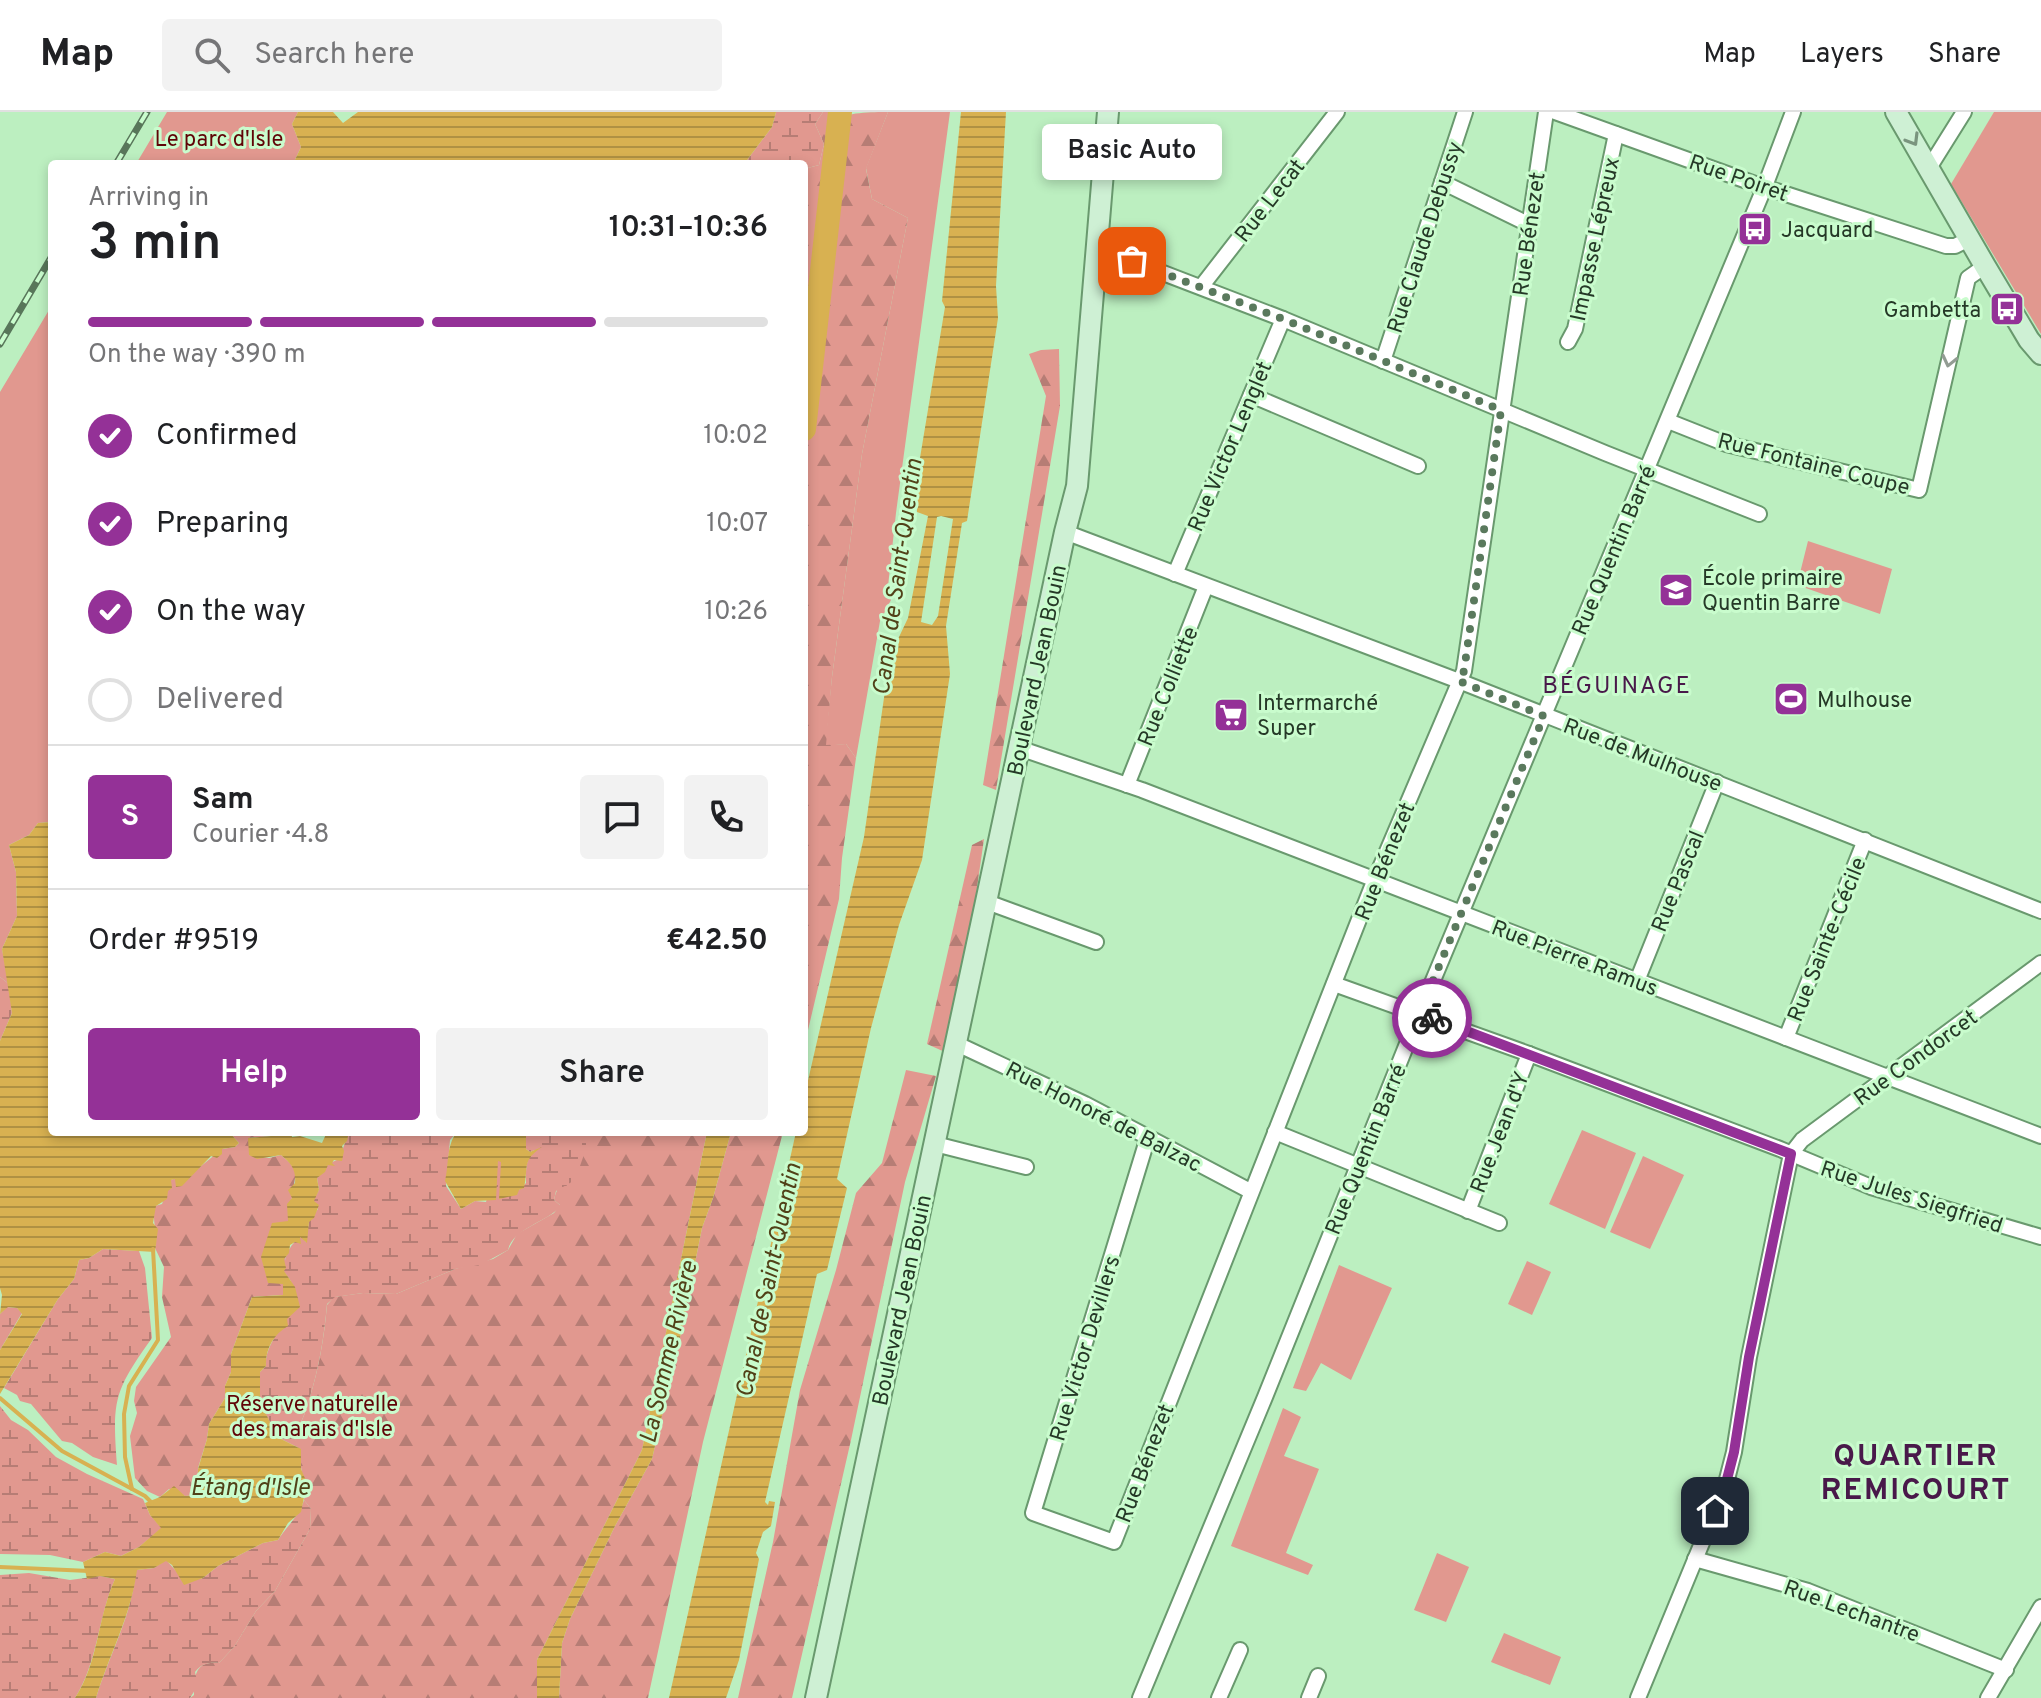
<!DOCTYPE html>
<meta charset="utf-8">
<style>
:root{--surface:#fff;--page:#f2f2f2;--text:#202124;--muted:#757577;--line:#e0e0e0;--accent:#943197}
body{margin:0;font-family:Overpass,sans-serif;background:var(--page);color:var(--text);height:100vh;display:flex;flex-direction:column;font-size:30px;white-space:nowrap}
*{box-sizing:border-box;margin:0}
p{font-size:26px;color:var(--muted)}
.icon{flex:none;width:44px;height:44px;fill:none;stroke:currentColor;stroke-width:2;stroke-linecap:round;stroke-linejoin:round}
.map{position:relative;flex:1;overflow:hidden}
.panel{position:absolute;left:48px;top:48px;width:760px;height:976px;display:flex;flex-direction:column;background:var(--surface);border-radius:8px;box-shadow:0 4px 12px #0003}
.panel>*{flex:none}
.pin{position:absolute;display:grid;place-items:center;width:68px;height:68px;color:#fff;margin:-34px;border-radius:16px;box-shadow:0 4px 12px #0006}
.courier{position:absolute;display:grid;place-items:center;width:80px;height:80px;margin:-40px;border:6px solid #943197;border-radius:50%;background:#fff;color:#222;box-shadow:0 2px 10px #0007}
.bubble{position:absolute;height:56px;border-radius:8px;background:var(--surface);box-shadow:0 4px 12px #0003;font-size:26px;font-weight:600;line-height:56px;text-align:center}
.summary em{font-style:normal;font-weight:600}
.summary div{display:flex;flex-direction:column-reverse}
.summary{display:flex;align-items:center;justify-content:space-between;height:136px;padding:0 40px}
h1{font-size:52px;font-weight:600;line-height:60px}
.bar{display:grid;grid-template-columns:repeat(4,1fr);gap:12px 8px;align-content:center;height:96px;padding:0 40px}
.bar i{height:10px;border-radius:6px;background:var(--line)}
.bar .current{background:var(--accent)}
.bar p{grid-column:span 4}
.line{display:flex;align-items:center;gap:20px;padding:0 40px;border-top:2px solid var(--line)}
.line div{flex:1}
.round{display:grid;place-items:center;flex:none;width:84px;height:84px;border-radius:8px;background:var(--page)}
ol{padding:0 40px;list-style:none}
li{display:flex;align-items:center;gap:24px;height:88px}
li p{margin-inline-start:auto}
li .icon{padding:8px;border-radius:50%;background:var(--accent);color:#fff;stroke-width:4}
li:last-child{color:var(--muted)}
li i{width:44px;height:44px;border:4px solid var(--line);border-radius:50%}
.button{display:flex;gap:16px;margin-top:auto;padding:16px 40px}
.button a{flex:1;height:92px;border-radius:8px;background:var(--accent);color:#fff;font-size:32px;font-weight:600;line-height:92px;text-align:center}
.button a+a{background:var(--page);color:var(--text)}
header{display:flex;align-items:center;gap:48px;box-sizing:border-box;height:112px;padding:0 40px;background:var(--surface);border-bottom:2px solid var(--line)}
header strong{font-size:38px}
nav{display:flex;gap:44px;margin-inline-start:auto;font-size:28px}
.search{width:560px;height:72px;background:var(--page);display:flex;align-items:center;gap:20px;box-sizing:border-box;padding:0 28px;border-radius:8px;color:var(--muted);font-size:30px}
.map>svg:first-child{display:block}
.green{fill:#e1988f}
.forest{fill:url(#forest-firs)}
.wetland{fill:url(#wetland-marsh)}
.water{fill:url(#water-rules);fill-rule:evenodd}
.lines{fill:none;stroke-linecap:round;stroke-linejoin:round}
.stream{stroke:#d8b151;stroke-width:4}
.river{stroke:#d8b151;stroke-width:24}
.street-casing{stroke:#69996e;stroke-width:18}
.secondary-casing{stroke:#69996e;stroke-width:24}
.street{stroke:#fff;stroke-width:14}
.secondary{stroke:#cef0d4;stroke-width:20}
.rail-casing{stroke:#58765a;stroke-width:7}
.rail{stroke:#c9fccd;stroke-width:4;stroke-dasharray:12;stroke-linecap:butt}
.oneway{stroke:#7a947e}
.oneway2{stroke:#929c93}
.done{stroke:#5a795d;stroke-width:8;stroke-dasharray:0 14.4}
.route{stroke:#943197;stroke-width:10}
.labels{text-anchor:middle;stroke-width:6;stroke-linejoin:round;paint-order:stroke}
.park-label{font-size:22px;fill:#600407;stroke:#c9fccd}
.street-label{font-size:22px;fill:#253927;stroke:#c9fccd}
.poi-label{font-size:22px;fill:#253927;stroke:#c9fccd;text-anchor:start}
.water-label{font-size:24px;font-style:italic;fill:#514118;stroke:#c9fccd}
.neighbourhood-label{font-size:24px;letter-spacing:2px;fill:#49194a;stroke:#c9fccd}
.district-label{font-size:30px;font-weight:bold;letter-spacing:2px;fill:#49194a;stroke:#c9fccd}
</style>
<header>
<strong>Map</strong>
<div class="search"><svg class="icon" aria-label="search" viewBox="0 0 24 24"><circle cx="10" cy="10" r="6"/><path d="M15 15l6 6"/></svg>Search here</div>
<nav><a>Map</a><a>Layers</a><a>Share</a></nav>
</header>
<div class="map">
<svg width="2041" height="1586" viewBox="0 0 2041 1586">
<defs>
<pattern id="forest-firs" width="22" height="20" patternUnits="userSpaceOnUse" patternTransform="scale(2)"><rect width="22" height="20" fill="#e1988f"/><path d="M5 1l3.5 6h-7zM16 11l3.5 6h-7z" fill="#b67d75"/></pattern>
<pattern id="wetland-marsh" width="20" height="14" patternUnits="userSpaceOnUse" patternTransform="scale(2)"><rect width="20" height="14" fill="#e1988f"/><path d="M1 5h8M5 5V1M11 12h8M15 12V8" fill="none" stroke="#b67d75"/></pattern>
<pattern id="water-rules" width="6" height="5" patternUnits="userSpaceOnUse" patternTransform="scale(2)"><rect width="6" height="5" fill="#d8b151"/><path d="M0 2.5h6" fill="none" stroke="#af9143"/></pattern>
</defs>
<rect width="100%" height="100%" fill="#bcefc0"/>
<!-- green -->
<g class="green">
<path d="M167 0H298L292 12 301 35 293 52H136Z"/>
<path d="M888 0H950L896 401 888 474 891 488 880 509 856 646 846 632 825 634 832 565 862 342 908 106 872 87 866 56Z"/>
<path d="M1994 0H2041V222L1951 72Z"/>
<path d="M52 193V710L38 711 29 723 9 733 16 760 17 804 2 837 9 872 0 865V280Z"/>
<path d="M1808 429 1892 457 1880 502 1797 473Z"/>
<path d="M1582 1018 1636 1041 1605 1117 1549 1092Z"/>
<path d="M1643 1044 1684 1063 1650 1137 1610 1120Z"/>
<path d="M1527 1149 1551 1160 1532 1203 1508 1192Z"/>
<path d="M1339 1153 1392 1176 1351 1268 1321 1251 1306 1279 1293 1276Z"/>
<path d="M1283 1296 1301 1305 1284 1344 1319 1357 1286 1441 1313 1453 1308 1463 1231 1434Z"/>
<path d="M1437 1441 1469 1455 1446 1510 1414 1498Z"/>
<path d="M1504 1521 1561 1545 1550 1573 1491 1550Z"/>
</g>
<!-- forest -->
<g class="forest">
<path d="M823 0H829L838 16 836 9C845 0 872 0 888 0L866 57 872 87 908 106 862 342 832 565 826 633 846 632 856 646 842 746 839 787 804 935V57L819 53 824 32 815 12Z"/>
<path d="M1059 237 1060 294 996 678 983 673 1046 284 1029 242 1041 238Z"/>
<path d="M984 727 971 817 947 941 927 932 972 733Z"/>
<path d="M906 958 936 964 905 1070 851 1328 792 1586H738L773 1430 800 1278 836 1158 856 1081 882 1051Z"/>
<path d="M229 1020H274L271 1024 249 1026V1043L269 1046 281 1043 290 1051 296 1060 288 1110 283 1183 252 1185 231 1242V1260L225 1274V1286L209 1312 207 1327 198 1356 197 1383 185 1384 169 1377 160 1385 147 1379 135 1366 130 1324 137 1301 134 1289 136 1275 171 1225 162 1185 164 1155 155 1136C159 1122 151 1109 155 1094L162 1092 171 1068 195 1059 222 1037 235 1035 239 1031Z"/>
<path d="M586 1020H707L642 1338 537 1548V1586H190L194 1583C194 1564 195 1548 219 1551L234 1535 256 1499 275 1479 310 1417 311 1397 304 1388C307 1371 303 1369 301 1355 299 1341 300 1335 292 1322 303 1311 304 1303 309 1288 319 1256 324 1227 327 1193L334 1185 363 1181 396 1182 455 1157 493 1147 508 1138 517 1122 554 1101 560 1093 554 1088C560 1061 585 1050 586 1020Z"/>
<path d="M731 1020H783L703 1330 648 1586H559L562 1531 570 1507 615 1414 652 1347 681 1221 702 1116 713 1086Z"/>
</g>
<!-- wetland -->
<g class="wetland">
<path d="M776 0H823L815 12 824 32 819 53 804 57V52H744L772 15Z"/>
<path d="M0 865 9 872 12 901 0 929Z"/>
<path d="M349 1020H457L450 1028 446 1074 461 1097 475 1089 486 1090 498 1049H501L519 1078 526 1071C526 1058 525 1047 535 1038L530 1040 526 1037V1020H586V1037L575 1068 556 1079 554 1088 561 1094C546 1111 513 1116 508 1138L480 1153 455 1157 396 1182 363 1181 335 1185 327 1192C324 1226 319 1256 309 1288 304 1302 303 1311 292 1322L301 1337 281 1327 272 1314 260 1291V1260L266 1254C263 1219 318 1195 283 1159 286 1142 288 1135 301 1124L306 1130 309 1109 318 1097 313 1089 319 1078 317 1066 328 1052 339 1047Z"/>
<path d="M103 1137 139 1139 145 1156 152 1226C114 1279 112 1288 117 1353L93 1345 72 1331 62 1329 31 1292 20 1289 17 1283 4 1276 58 1187 74 1167 79 1148 89 1146Z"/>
<path d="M7 1195 17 1196 22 1201 0 1238V1202Z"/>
<path d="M0 1294 11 1308 28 1318 56 1345 87 1362 143 1387 150 1403 162 1416 139 1435 121 1444 105 1440 83 1450 50 1443 0 1442Z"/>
<path d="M304 1388 311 1397 310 1417 275 1479 256 1499 234 1535 219 1551C209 1550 201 1552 195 1560L198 1573 190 1586H96C109 1543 132 1504 136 1458L154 1456 166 1448 179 1462 193 1468 203 1466 218 1454 263 1431 278 1428C287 1414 300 1403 304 1388Z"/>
<path d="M29 1461 70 1468 100 1464 115 1467C98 1505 98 1550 75 1586H0V1463Z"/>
</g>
<!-- water -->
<g class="water">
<path d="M298 0H333L343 11 358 0H776L772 15 744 52H293L301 35 292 12Z"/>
<path d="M961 0H1006L996 174 998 206 967 409 962 411 946 514 950 562 922 748 899 813 871 916 837 1067 847 1076 827 1158 817 1162 765 1390 768 1393 769 1389 775 1390 771 1414 763 1420 756 1441 759 1447 739 1548 726 1586H669L796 1020H804V986L864 725 890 544 908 506 928 404 917 400V364L945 195 942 189ZM941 404 953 407 938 504 932 513 921 510 937 405Z"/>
<path d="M52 710V1020H229L239 1031 235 1035 222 1037V1042L217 1046 211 1044 182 1074 176 1075 175 1067 171 1068 172 1076 168 1079 167 1087 156 1094 153 1111 158 1117 155 1140 103 1137 89 1146 79 1148 74 1167 58 1187 0 1282V1238L22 1202 17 1196 8 1195 0 1202 2 1183 0 1176V929L12 901 2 837 17 804 16 760 9 733 29 723 38 711Z"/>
<path d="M274 1020H291L292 1025 300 1024 322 1031 327 1020H349L347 1029 342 1034 344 1039 342 1049 334 1048 332 1051 335 1054 328 1053 325 1060 317 1066 319 1078 314 1089 319 1093 314 1106 309 1110 307 1131 300 1125 301 1132 295 1130 290 1133 289 1141 284 1147 286 1156 284 1159 295 1175 300 1195 287 1207 288 1214C274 1222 265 1237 266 1254L260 1260V1290L272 1314 281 1327 301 1337V1357L307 1371 301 1400 288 1411 278 1428 263 1431 218 1454 203 1466 184 1473 172 1453 166 1449 154 1456 137 1458C131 1504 109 1543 96 1586H75C99 1549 97 1507 115 1467L100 1464 87 1467 83 1450 105 1440 121 1444 139 1435 161 1416 150 1403 145 1391 160 1385 174 1374 185 1384 197 1383 198 1357 207 1327 209 1312 225 1286V1274L231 1260V1242L252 1185 283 1183V1172L268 1171 261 1145 272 1111 288 1109 287 1092 292 1086 288 1078 295 1071C296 1058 292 1052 281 1043L257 1047 249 1043 248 1026 271 1024Z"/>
<path d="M457 1020H526V1037L530 1040 542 1035C521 1049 529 1055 524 1076L519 1078 517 1083 499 1087 501 1050 498 1049 496 1088 475 1089 461 1097 445 1069C449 1053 446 1033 457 1020Z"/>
<path d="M707 1020H731L713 1086 702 1116 681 1221 652 1347 615 1414 570 1507 562 1531 559 1586H537V1548L642 1338Z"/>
</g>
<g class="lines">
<!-- stream -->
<g class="stream">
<path d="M0 1286 62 1339 145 1384 152 1391"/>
<path d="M132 1377 125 1345 124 1302 129 1274 158 1228 153 1137"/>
<path d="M0 1455 89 1459"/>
</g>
<!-- river -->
<path class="river" d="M804 317 840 0"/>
<!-- street casing -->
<g class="street-casing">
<g id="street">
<path d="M1555 0 1758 73 1946 134H1955L1969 127"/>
<path d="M1929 56 1964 0"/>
<path d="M1442 70 1530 113"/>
<path d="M1098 136 1283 207 1605 341 1759 402"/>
<path d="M1201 175 1337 0"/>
<path d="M1568 230 1575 217 1616 22"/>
<path d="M1383 249 1465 0"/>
<path d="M1251 283 1418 354"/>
<path d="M1668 309 1726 332 1919 378 1968 166 1985 154"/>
<path d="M1065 420 1459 569 2041 799"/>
<path d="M1175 462 1283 207"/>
<path d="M1019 636 1142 678 2041 1024"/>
<path d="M1127 673 1206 474"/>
<path d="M987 790 1096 830"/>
<path d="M1637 869 1717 670"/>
<path d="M1334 872 1529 942 1780 1037 1871 1075 2041 1125"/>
<path d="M1786 926 1865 728"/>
<path d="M957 932 1085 992 1250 1079"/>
<path d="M1275 1020 1499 1111"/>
<path d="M1148 1025 1033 1401 1114 1430 1371 777 1464 559 1546 0"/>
<path d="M935 1032 1026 1055"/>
<path d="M1468 1099 1529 942"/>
<path d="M1695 1447 1808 1479 2006 1558"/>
<path d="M1140 1586 1265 1285 1419 902 1765 74 1793 0"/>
<path d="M1219 1586 1240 1538"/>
<path d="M1309 1586 1318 1564"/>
<path d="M1638 1586 1725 1375 1734 1340 1749 1245 1791 1042 1802 1028 2041 851"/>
<path d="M1988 1586 2041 1495"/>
</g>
</g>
<!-- secondary casing -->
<g class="secondary-casing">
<g id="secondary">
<path d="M1896 0 1985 154 2029 228 2041 242"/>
<path d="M816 1586 1065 420 1077 374 1108 0"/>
</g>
</g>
<!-- street -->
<use href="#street" class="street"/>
<!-- secondary -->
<use href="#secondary" class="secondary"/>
<!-- rail casing -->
<g class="rail-casing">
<g id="rail">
<path d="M116 52 147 0"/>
<path d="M0 232 52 144"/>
</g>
</g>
<!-- rail -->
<use href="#rail" class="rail"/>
</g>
<!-- one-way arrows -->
<defs><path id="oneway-chevron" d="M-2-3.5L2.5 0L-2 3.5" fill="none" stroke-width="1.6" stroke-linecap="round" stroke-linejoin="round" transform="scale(2)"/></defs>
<use class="oneway" href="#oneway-chevron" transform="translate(1913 28) rotate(59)"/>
<use class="oneway2" href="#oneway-chevron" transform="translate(1949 249) rotate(103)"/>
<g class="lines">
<!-- done -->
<path class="done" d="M1132 149 1283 207 1501 298 1464 559 1459 569 1544 604 1419 902 1432 906"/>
<!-- route -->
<path class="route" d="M1432 906 1791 1042 1749 1245 1734 1340 1725 1375 1715 1399"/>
</g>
<!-- icons -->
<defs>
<g id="bus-square" transform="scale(1.8)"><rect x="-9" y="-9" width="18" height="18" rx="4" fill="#943197" stroke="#c9fccd"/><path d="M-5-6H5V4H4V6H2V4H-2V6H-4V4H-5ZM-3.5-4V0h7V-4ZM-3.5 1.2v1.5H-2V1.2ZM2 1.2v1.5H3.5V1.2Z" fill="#fff"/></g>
<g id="school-square" transform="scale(1.8)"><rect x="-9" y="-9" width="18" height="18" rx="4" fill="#943197" stroke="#c9fccd"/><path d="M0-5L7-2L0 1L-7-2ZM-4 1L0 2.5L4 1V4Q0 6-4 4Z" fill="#fff"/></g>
<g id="stadium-square" transform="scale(1.8)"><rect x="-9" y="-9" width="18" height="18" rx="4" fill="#943197" stroke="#c9fccd"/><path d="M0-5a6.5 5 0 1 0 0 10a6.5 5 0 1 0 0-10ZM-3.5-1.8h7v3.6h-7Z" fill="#fff"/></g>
<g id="supermarket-square" transform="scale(1.8)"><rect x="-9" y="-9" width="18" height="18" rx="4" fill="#943197" stroke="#c9fccd"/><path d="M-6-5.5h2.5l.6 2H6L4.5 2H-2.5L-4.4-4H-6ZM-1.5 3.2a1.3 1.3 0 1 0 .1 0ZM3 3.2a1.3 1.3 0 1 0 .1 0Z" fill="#fff"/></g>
</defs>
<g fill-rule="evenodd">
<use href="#bus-square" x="1755" y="117"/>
<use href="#bus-square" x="2007" y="197"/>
<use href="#school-square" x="1676" y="478"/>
<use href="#stadium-square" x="1791" y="587"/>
<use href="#supermarket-square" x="1231" y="603"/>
</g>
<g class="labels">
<!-- park labels -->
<g class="park-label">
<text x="219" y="34">Le parc d'Isle</text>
<text x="312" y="1299">Réserve naturelle<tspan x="312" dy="25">des marais d'Isle</tspan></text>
</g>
<!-- street labels -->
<g class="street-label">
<text transform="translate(1739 65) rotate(19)" y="8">Rue Poiret</text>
<text transform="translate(1269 88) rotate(-52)" y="8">Rue Lecat</text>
<text transform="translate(1528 122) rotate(-82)" y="8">Rue Bénezet</text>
<text transform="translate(1424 125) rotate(-72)" y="8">Rue Claude Debussy</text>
<text transform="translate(1594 127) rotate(-78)" y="8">Impasse Lépreux</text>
<text transform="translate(1229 334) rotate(-67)" y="8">Rue Victor Lenglet</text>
<text transform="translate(1814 351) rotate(14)" y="8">Rue Fontaine Coupe</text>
<text transform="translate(1613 438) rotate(-67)" y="8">Rue Quentin Barré</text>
<text transform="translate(1036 558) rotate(-78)" y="8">Boulevard Jean Bouin</text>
<text transform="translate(1167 574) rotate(-68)" y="8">Rue Colliette</text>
<text transform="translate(1643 642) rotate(21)" y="8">Rue de Mulhouse</text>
<text transform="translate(1384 749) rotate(-68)" y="8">Rue Bénezet</text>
<text transform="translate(1677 769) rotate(-68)" y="8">Rue Pascal</text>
<text transform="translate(1826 827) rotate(-68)" y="8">Rue Sainte-Cécile</text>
<text transform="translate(1575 845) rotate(21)" y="8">Rue Pierre Ramus</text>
<text transform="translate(1915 945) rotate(-36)" y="8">Rue Condorcet</text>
<text transform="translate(1104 1004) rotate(27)" y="8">Rue Honoré de Balzac</text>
<text transform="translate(1499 1020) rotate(-69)" y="8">Rue Jean d'Y</text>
<text transform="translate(1365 1037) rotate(-68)" y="8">Rue Quentin Barré</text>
<text transform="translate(1912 1084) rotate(18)" y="8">Rue Jules Siegfried</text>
<text transform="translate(901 1188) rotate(-78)" y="8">Boulevard Jean Bouin</text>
<text transform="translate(1084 1236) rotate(-73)" y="8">Rue Victor Devillers</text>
<text transform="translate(1144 1351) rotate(-69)" y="8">Rue Bénezet</text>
<text transform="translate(1852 1498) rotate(20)" y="8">Rue Lechantre</text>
</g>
<!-- poi labels -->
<g class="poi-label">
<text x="1781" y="125">Jacquard</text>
<text x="1981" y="205" text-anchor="end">Gambetta</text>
<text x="1702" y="473">École primaire<tspan x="1702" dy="25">Quentin Barre</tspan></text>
<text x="1817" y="595">Mulhouse</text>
<text x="1257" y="598">Intermarché<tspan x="1257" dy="25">Super</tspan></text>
</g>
<!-- water labels -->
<g class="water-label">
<text transform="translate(897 465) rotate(-82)" y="8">Canal de Saint-Quentin</text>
<text transform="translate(768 1168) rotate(-78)" y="8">Canal de Saint-Quentin</text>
<text transform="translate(668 1240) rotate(-77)" y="8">La Somme Rivière</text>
<text x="250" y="1383">Étang d'Isle</text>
</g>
<!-- neighbourhood labels -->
<g class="neighbourhood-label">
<text x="1617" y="581">BÉGUINAGE</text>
</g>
<!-- district labels -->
<g class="district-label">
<text x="1916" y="1353">QUARTIER<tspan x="1916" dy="34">REMICOURT</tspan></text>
</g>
</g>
</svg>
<div class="pin" style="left:1132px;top:149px;background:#ea580c"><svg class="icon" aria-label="bag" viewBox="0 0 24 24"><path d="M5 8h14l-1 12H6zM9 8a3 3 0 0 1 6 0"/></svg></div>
<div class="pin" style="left:1715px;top:1399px;background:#1f2937"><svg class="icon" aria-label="home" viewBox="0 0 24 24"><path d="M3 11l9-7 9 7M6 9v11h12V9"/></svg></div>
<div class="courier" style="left:1432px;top:906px"><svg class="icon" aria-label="bike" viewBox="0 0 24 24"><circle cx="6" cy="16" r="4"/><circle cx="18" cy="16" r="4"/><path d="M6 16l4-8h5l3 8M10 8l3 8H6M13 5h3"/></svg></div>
<div class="bubble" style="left:1042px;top:12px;width:180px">Basic Auto</div>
<section class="panel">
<div class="summary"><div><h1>3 min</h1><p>Arriving in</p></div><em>10:31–10:36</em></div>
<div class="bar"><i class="current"></i><i class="current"></i><i class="current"></i><i></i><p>On the way · 390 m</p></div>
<ol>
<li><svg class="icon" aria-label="check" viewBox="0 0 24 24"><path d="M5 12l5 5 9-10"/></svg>Confirmed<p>10:02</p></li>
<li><svg class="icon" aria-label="check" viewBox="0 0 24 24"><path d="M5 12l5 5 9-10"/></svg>Preparing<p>10:07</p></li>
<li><svg class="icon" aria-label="check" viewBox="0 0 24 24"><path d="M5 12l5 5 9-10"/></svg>On the way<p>10:26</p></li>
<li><i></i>Delivered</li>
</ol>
<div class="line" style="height:144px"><b class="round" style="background:var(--accent);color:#fff">S</b><div><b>Sam</b><p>Courier · 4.8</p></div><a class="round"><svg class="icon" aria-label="chat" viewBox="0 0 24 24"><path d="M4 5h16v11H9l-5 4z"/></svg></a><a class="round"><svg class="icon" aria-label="phone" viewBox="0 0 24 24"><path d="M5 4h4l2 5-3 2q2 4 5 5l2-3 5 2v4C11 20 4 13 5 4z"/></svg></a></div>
<div class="line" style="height:104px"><div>Order #9519</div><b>€42.50</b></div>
<div class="button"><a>Help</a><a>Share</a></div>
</section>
</div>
